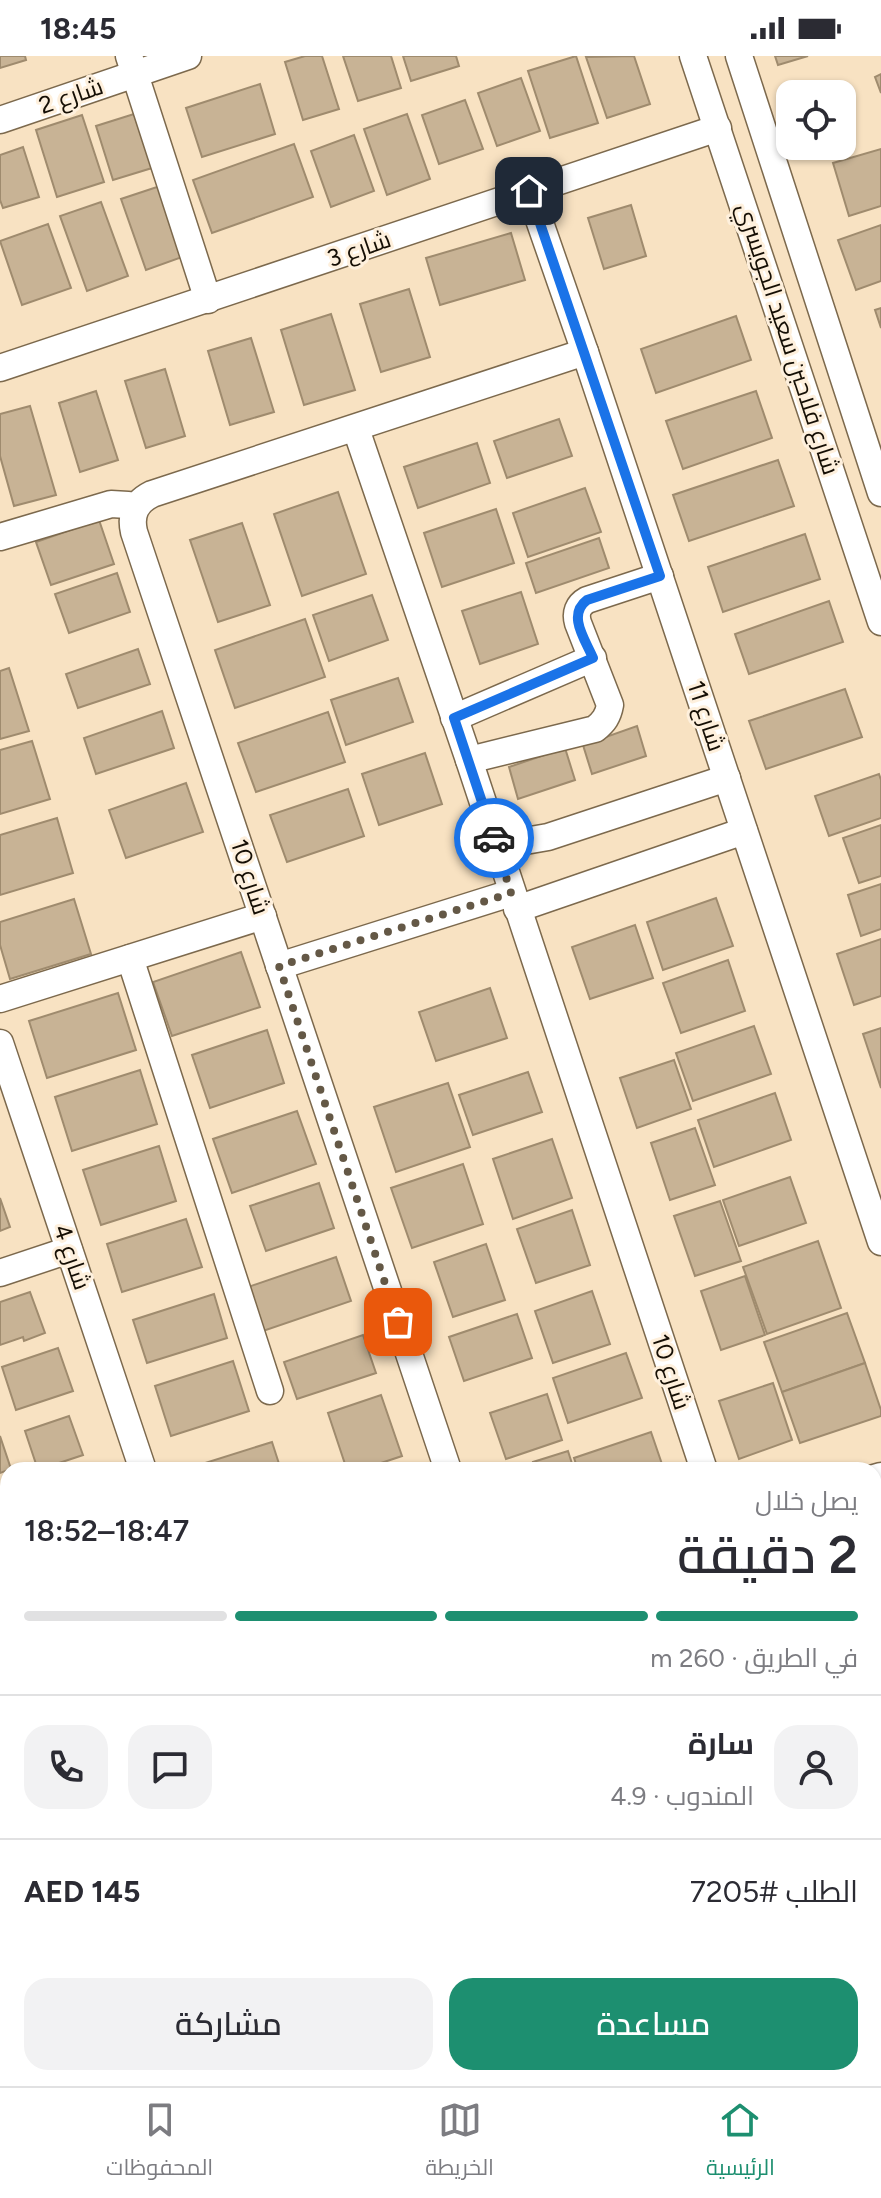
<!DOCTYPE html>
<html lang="ar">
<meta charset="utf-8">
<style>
:root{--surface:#fff;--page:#f2f2f3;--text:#2b2b33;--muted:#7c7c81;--line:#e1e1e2;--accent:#1d8f70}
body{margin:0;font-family:Figtree,Cairo,sans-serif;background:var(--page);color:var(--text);direction:rtl;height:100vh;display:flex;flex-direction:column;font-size:30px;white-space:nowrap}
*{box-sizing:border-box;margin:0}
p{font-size:26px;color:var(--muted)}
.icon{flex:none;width:44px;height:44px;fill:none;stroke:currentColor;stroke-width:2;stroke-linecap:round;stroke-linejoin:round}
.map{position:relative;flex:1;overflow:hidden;direction:ltr}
.details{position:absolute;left:0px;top:1406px;width:882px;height:624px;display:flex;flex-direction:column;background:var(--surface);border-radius:24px 24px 0 0;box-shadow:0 2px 6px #0004;direction:rtl}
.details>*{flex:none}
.buttons{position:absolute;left:776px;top:24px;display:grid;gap:16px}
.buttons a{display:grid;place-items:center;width:80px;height:80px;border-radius:16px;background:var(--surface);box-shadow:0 2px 6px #0004;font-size:40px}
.pin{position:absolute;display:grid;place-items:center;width:68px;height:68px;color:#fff;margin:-34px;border-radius:16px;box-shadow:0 4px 12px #0006}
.courier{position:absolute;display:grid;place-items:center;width:80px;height:80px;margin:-40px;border:6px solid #1a73e8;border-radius:50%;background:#fff;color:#222;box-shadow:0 2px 10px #0007}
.overview em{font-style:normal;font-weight:600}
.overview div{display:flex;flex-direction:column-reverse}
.overview{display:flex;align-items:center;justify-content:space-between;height:136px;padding:0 24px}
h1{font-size:52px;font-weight:600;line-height:60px}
.bar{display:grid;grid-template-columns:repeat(4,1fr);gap:12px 8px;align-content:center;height:96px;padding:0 24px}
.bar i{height:10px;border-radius:6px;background:var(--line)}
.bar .selected{background:var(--accent)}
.bar p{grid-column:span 4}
.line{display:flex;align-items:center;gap:20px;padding:0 24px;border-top:2px solid var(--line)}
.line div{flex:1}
.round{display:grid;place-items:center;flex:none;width:84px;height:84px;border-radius:24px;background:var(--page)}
.cta{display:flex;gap:16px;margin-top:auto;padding:16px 24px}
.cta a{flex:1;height:92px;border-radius:24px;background:var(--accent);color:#fff;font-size:32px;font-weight:600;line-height:92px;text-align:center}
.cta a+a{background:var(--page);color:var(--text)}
.status{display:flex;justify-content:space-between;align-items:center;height:56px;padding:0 40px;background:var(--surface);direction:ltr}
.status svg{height:22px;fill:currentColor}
.menu{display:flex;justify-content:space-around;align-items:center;height:112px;border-top:2px solid var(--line);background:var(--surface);font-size:22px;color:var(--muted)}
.menu a{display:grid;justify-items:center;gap:4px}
.menu .selected{color:var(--accent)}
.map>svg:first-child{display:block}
.building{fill:#c8b395;stroke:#9f8b6e;stroke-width:2}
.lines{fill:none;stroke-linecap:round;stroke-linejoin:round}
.minor-tunnel{stroke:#d6c2a6;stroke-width:26;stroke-dasharray:26 13;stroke-linecap:butt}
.minor-casing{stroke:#7c694d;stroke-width:29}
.minor{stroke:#fff;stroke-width:26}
.done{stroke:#645846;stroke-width:8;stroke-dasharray:0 14.4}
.route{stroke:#1a73e8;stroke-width:10}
.labels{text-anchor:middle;stroke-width:6;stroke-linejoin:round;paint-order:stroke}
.street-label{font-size:24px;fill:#150e04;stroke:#fef0dd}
</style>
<div class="status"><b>18:45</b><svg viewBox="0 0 49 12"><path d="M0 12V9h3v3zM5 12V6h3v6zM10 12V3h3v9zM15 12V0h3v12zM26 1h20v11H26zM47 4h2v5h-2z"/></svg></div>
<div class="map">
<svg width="881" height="2030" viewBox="0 0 881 2030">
<rect width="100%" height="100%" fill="#f8e2c2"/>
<!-- building -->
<g class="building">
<path d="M0 0H25L26 4 0 12Z"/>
<path d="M305 0H322L339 53 303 64 285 6Z"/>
<path d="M343 0H391L401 32 358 45Z"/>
<path d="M403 0H456L459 10 411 25Z"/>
<path d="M576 0 598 67 550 82 528 15Z"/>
<path d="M634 0 650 48 607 62 586 1Z"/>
<path d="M775 0H808L778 9Z"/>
<path d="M881 18V37L875 21Z"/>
<path d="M521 22 540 75 497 90 478 37Z"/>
<path d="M260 28 275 78 202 101 186 52Z"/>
<path d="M829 29 831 38H800Z"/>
<path d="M790 41V65L783 43Z"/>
<path d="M465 44 483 93 439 108 422 59Z"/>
<path d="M134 58 152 112 113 124 96 70Z"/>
<path d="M407 58 430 123 387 139 364 73Z"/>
<path d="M82 59 104 126 57 141 36 74Z"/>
<path d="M354 79 374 135 331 151 311 95Z"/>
<path d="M294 88 313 141 212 177 193 124Z"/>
<path d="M23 91 39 141 3 152 0 144V99Z"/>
<path d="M881 93V150L849 160 833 107Z"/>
<path d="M160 130 185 200 146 214 121 143Z"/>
<path d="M101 146 128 220 87 235 60 160Z"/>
<path d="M631 149 646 200 604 213 588 162Z"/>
<path d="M48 168 71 232 22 249 0 185Z"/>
<path d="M881 169V225L856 234 838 184Z"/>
<path d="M511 177 525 224 440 249 426 202Z"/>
<path d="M409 233 430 301 381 316 360 248Z"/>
<path d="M881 252V272L875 254Z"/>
<path d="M331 258 355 334 304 349 281 274Z"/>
<path d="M736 260 751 304 656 337 641 293Z"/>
<path d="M251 282 274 356 230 369 208 295Z"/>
<path d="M165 313 185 380 146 392 125 325Z"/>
<path d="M96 335 118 404 80 416 59 347Z"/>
<path d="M756 335 772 382 683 413 666 365Z"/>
<path d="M30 350 56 439 14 450 0 400V358Z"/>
<path d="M559 363 572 400 507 422 494 385Z"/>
<path d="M477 387 490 427 418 452 404 411Z"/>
<path d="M778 404 794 450 689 485 673 439Z"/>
<path d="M585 432 601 476 528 501 513 457Z"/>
<path d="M338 436 366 518 302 540 274 458Z"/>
<path d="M496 453 514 507 442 531 424 477Z"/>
<path d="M99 464 114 508 51 529 36 486Z"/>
<path d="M242 467 270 549 218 566 190 484Z"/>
<path d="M805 478 820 523 723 556 708 511Z"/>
<path d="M599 482 609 512 536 537 526 507Z"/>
<path d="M117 517 130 556 69 577 55 538Z"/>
<path d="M521 536 538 588 480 608 462 555Z"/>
<path d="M372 539 388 584 329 605 313 559Z"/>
<path d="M829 545 843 586 749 618 735 578Z"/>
<path d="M305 563 325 621 235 652 215 594Z"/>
<path d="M138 593 150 628 78 652 66 618Z"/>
<path d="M9 612 29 675 0 683V615Z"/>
<path d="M398 622 413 666 346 689 331 644Z"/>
<path d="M845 633 862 681 766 713 749 665Z"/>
<path d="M162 655 174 692 96 718 84 682Z"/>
<path d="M328 656 345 706 256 736 238 687Z"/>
<path d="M637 670 646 700 592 718 583 689Z"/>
<path d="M32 685 50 743 0 758V694Z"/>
<path d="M565 692 575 724 518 743 509 711Z"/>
<path d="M425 697 442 748 379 769 362 718Z"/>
<path d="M879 718 881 724V762L829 780 815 740Z"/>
<path d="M186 727 203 776 126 802 109 754Z"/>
<path d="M348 733 364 780 287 806 270 759Z"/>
<path d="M57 762 73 817 0 839V779Z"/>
<path d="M881 769V820L859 827 843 782Z"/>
<path d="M881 828V873L861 880 848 839Z"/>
<path d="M716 842 733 890 663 914 647 866Z"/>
<path d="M74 843 91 898 10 923 0 889V866Z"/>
<path d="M635 869 653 922 590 943 572 891Z"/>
<path d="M881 883V940L854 949 837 898Z"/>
<path d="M241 896 260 951 172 980 153 926Z"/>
<path d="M728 904 745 955 681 977 663 927Z"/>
<path d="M490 932 507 982 436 1005 419 956Z"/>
<path d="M118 937 136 994 47 1022 29 965Z"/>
<path d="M754 970 771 1018 693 1045 676 997Z"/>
<path d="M881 972V1032L863 978Z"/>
<path d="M267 974 284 1027 210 1052 192 999Z"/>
<path d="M674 1004 691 1053 637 1072 620 1022Z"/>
<path d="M140 1014 157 1068 72 1095 55 1041Z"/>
<path d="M528 1016 542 1056 473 1079 459 1039Z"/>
<path d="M448 1027 470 1091 396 1116 374 1051Z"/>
<path d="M775 1037 791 1084 714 1111 698 1064Z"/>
<path d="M297 1055 316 1108 232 1137 213 1083Z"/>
<path d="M695 1072 715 1129 670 1144 651 1087Z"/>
<path d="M552 1083 572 1142 513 1163 493 1103Z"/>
<path d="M159 1090 176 1145 101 1169 83 1114Z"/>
<path d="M463 1108 483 1168 412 1192 391 1132Z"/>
<path d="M790 1121 806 1167 739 1190 723 1144Z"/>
<path d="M319 1127 334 1172 266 1195 250 1150Z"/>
<path d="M0 1142 10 1171 0 1175Z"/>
<path d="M720 1145 741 1205 695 1220 674 1160Z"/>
<path d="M572 1154 590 1209 536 1227 517 1173Z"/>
<path d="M186 1163 202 1211 122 1236 107 1188Z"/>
<path d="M818 1185 841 1252 767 1278 743 1211Z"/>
<path d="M486 1188 505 1244 453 1261 434 1206Z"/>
<path d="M336 1201 351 1245 263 1275 248 1231Z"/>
<path d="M745 1220 765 1279 721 1294 701 1235Z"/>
<path d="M592 1235 610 1288 553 1307 535 1255Z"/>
<path d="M30 1236 45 1277 24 1285 23 1281 0 1289V1246Z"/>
<path d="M214 1238 227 1282 147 1307 133 1264Z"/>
<path d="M847 1257 865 1307 782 1336 764 1286Z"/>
<path d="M517 1258 532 1302 464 1325 449 1281Z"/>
<path d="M363 1279 376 1317 297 1343 284 1306Z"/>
<path d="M58 1292 73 1335 16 1354 2 1311Z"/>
<path d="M626 1297 642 1342 568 1367 553 1322Z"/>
<path d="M233 1305 249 1355 171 1380 155 1330Z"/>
<path d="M865 1307 881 1354V1360L800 1387 782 1336Z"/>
<path d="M773 1327 792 1384 739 1403 719 1345Z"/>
<path d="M547 1338 562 1384 506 1403 490 1357Z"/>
<path d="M381 1339 402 1400 360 1414H347L328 1357Z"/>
<path d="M69 1360 83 1399 38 1414 25 1375Z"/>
<path d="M651 1376 664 1414H578L574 1402Z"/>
<path d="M0 1380 11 1413 0 1417Z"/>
<path d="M272 1386 281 1414H183Z"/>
<path d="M568 1395 574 1414H535L533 1406Z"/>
<path d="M881 1461V1519L874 1522V1463Z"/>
<path d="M881 1519V1583L878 1584 874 1572V1522Z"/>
<path d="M0 1526 8 1549V1569L0 1572Z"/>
<path d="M8 1598V1653L0 1655V1600Z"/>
<path d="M881 1889V2022L876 2024 874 1890Z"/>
<path d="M18 2022H61L64 2030H0V2028Z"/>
</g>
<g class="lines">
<!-- minor-tunnel -->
<path class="minor-tunnel" d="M874 1933 881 1931"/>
<!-- minor casing -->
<g class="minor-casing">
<g id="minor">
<path d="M129 0 208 244"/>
<path d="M693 0 881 566"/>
<path d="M739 0 881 437"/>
<path d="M0 64 188 0"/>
<path d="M529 135 585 296 881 1186"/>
<path d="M0 312 718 72"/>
<path d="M356 373 469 704 704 1414"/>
<path d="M0 481 111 448 128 449 135 452"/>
<path d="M454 662 593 602"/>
<path d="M469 704 595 673C604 666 608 660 610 649L578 567C575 557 578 549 587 544L660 520"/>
<path d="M496 790 548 781 727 722"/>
<path d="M517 853 744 775"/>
<path d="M130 902 270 1335"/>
<path d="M279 910 511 837"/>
<path d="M0 943 263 860"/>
<path d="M0 987 143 1414"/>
<path d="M0 1217 69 1194"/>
<path d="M448 1414 134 476C130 458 136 446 152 438L585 296"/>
<path d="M874 1422 881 1420"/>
<path d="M0 1460 8 1457"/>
<path d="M0 1713 8 1710"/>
<path d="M874 1769 881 1766"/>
<path d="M102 2022 105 2030"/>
<path d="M835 2030 837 2022"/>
</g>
</g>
<!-- minor -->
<use href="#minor" class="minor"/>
</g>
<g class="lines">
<!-- done -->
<path class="done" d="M398 1266 279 910 511 837 494 782"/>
<!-- route -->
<path class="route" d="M494 782 454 662 593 602C585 583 567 559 587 544L660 520 529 135"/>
</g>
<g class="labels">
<!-- street labels -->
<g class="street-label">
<text transform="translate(71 40) rotate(-19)" y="8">شارع 2</text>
<text transform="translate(359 193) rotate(-19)" y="8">شارع 3</text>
<text transform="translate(788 283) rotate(72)" y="8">شارع فلاحبن سعيد الجويسري</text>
<text transform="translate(706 660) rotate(72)" y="8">شارع 11</text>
<text transform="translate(250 821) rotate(72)" y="8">شارع 10</text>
<text transform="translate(72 1201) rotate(71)" y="8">شارع 4</text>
<text transform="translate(671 1316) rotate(72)" y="8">شارع 10</text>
</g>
</g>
</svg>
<div class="buttons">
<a><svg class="icon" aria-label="locate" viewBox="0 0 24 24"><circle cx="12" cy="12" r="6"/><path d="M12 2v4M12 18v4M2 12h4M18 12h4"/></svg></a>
</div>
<div class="pin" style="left:398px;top:1266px;background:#ea580c"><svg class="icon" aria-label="bag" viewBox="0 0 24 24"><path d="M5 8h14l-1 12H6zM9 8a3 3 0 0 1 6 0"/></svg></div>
<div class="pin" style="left:529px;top:135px;background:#1f2937"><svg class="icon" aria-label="home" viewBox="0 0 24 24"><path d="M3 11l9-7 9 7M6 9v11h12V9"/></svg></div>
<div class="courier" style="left:494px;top:782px"><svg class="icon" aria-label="car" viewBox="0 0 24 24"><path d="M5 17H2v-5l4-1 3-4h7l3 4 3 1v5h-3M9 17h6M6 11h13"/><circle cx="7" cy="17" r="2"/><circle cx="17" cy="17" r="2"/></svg></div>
<section class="details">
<div class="overview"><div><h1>2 دقيقة</h1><p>يصل خلال</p></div><em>18:47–18:52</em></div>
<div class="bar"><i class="selected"></i><i class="selected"></i><i class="selected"></i><i></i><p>في الطريق · 260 m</p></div>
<div class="line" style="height:144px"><a class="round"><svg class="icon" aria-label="person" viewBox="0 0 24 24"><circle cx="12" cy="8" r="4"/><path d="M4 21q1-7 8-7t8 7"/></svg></a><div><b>سارة</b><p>المندوب · 4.9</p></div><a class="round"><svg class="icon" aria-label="chat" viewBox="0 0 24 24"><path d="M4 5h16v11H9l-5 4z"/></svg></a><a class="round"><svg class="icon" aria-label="phone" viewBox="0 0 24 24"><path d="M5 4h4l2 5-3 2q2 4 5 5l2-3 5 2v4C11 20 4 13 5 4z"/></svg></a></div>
<div class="line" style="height:104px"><div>الطلب #7205</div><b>AED 145</b></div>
<div class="cta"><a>مساعدة</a><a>مشاركة</a></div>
</section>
</div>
<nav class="menu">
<a class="selected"><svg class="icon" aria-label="home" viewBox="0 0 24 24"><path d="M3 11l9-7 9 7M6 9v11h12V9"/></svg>الرئيسية</a>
<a><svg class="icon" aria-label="map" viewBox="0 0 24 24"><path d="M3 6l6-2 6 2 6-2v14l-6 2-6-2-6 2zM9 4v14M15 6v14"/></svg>الخريطة</a>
<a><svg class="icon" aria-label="saved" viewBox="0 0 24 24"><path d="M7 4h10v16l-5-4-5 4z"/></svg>المحفوظات</a>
</nav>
